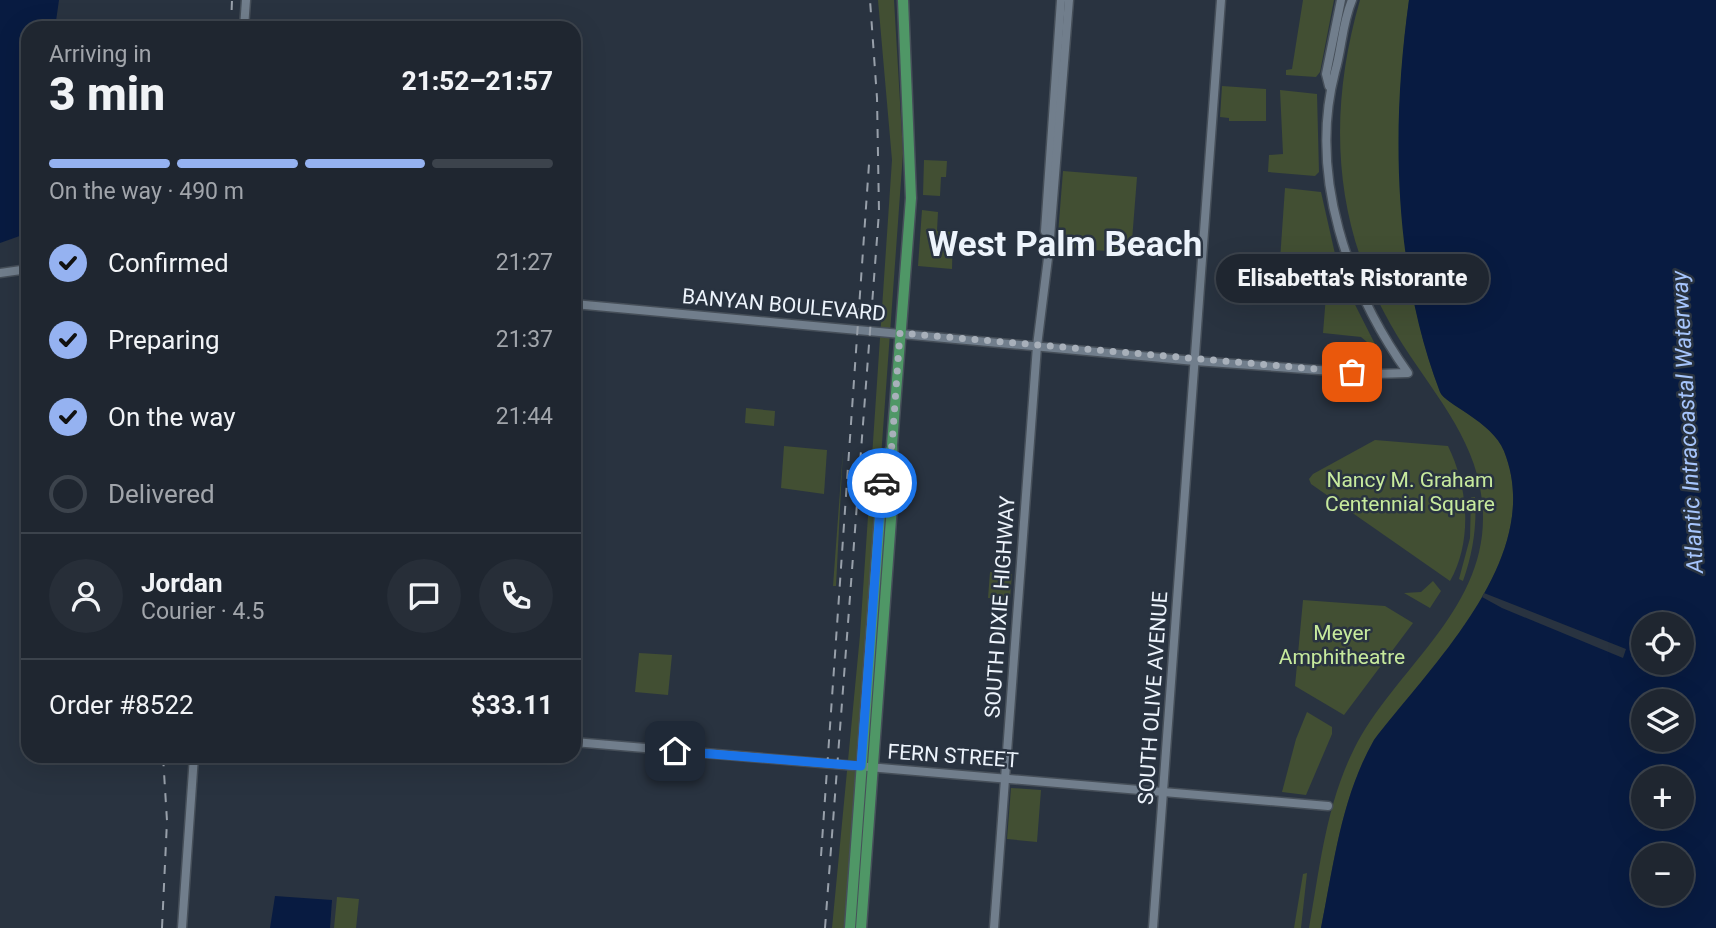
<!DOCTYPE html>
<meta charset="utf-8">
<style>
:root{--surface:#1f2630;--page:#272e38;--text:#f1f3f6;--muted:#a1a5ab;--line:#3c434c;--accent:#95b2f1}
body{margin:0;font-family:Roboto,sans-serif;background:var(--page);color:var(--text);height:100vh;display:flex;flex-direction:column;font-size:26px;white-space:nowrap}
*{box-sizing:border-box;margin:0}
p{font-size:23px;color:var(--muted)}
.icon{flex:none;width:38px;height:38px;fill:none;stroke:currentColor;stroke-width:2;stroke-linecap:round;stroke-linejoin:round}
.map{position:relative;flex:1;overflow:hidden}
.details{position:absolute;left:21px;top:21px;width:560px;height:742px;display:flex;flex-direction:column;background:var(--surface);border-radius:21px;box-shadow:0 7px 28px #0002,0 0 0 2px var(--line)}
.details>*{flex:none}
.controls{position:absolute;left:1631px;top:612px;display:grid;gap:14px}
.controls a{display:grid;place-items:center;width:63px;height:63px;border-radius:50%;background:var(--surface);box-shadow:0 7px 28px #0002,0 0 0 2px var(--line);font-size:35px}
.pin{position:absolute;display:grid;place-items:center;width:60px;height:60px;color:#fff;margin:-30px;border-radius:14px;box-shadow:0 4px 10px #0006}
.courier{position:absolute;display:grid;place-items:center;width:70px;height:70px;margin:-35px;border:5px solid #1a73e8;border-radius:50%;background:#fff;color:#222;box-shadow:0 2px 9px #0007}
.bubble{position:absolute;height:49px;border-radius:24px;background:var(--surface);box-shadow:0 7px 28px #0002,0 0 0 2px var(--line);font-size:23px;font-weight:800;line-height:49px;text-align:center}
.headline em{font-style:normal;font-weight:800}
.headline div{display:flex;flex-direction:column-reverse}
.headline{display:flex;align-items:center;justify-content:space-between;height:119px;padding:0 28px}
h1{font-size:46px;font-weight:800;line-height:52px}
.bar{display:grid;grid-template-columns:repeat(4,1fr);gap:10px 7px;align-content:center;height:84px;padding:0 28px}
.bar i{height:9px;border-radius:5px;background:var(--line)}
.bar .selected{background:var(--accent)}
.bar p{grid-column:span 4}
.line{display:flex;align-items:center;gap:18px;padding:0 28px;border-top:2px solid var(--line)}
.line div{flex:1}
.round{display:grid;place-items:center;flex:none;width:74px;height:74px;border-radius:37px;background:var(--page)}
ol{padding:0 28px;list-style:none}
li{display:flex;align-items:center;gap:21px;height:77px}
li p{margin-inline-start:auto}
li .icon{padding:7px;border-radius:50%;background:var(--accent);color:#111;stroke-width:4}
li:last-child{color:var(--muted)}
li i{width:38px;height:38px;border:4px solid var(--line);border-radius:50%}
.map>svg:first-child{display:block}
.green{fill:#424f33}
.water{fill:#081b41;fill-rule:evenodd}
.pier{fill:#293340}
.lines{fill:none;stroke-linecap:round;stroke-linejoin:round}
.minor-casing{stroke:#464f59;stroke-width:11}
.major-casing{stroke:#464f59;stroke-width:13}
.minor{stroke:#717e8c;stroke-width:8}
.major{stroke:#4f9766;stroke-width:10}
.rail{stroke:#98a0aa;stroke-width:2;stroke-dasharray:9 9;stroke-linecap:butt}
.done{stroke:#a8b0ba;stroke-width:7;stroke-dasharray:0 12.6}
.route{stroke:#1a73e8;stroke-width:9}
.labels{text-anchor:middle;stroke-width:5;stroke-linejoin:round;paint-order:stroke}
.street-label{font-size:21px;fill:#edf4fc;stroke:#293340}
.park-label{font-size:21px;fill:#c7ea9d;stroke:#293340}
.water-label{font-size:23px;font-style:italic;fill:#a6c5fc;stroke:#293340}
.town-label{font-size:35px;font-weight:bold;fill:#edf4fc;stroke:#293340}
</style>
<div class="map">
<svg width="1716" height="928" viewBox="0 0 1716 928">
<rect width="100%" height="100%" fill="#293340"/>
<!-- green -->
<g class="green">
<path d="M878 0H894L903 153 847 928H832L860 635 892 160Z"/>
<path d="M1303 0H1334L1320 72 1316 77 1286 75V70L1292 69Z"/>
<path d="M1360 0H1409C1392 126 1394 271 1440 392 1445 404 1492 421 1504 451 1546 556 1433 663 1374 740 1341 798 1334 864 1321 928H1309C1320 867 1326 805 1354 749 1394 670 1483 613 1483 518 1483 448 1439 401 1403 345 1334 237 1325 121 1360 0Z"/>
<path d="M1222 86 1266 89V121H1229V118L1220 117Z"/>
<path d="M1280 90 1317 94 1319 172 1315 176 1268 172 1269 155 1283 154Z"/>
<path d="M924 160 947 161 946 177H941L940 196 923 195Z"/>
<path d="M1063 171 1137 177 1131 253 1057 247Z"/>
<path d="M1285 188 1321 192 1335 254 1331 261 1323 264 1280 260Z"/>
<path d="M922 210 938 212 937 231 953 232 952 269 918 266Z"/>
<path d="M1339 273 1379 352 1361 337 1323 333 1327 283Z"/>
<path d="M746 408 775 411 774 426 745 423Z"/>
<path d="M1375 440 1448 446C1468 487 1473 540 1450 581L1311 484 1309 479 1313 474Z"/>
<path d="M784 446 827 450 824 494 781 488Z"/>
<path d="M843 450 836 586H833Z"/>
<path d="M1471 497H1475C1477 526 1473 553 1463 581L1459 579 1470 538Z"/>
<path d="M990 572 1012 574 1010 599 988 598Z"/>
<path d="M1433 581 1441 591 1430 608 1404 593 1421 592Z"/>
<path d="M1303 600 1385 606 1413 623 1344 715 1295 686Z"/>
<path d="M639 653 672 655 668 695 635 692Z"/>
<path d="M1307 712 1332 727V734L1306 795 1282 792 1296 739Z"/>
<path d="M1011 788 1041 790 1037 842 1007 839Z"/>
<path d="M1307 873 1301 928H1294L1303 874Z"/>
<path d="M337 897 359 899 356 928H334Z"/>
</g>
<!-- water -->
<g class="water">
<path d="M0 0H59L55 28H28V233L0 243Z"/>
<path d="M1409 0H1716V928H1321C1334 864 1341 798 1374 740 1433 663 1546 556 1504 451 1492 421 1444 404 1440 392 1393 269 1391 128 1409 0ZM1643 625H1682V663H1643ZM1643 702H1682V740H1643ZM1643 779H1682V817H1643ZM1643 856H1682V894H1643Z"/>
<path d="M275 896 332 900 330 928H270Z"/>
</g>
<!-- pier -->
<path class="pier" d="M1484 593 1626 649 1623 658 1502 608 1482 597Z"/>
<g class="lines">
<!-- minor casing -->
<g class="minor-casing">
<g id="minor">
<path d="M244 28 246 0"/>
<path d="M1329 86 1326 74 1341 0"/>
<path d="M1045 231 1061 0"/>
<path d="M0 273 28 269"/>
<path d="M574 304 1195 361 1374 374 1408 373C1348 289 1308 175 1335 72 1342 48 1342 24 1352 0"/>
<path d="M574 742 1328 806"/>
<path d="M182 928 194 756"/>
<path d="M994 928 1037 346 1049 250 1069 0"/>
<path d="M1153 928 1221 0"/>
</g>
</g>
<!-- major casing -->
<g class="major-casing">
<g id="major">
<path d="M850 928 883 473 890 451"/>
<path d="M861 928 894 478 892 445 911 198 903 0"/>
</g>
</g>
<!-- minor -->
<use href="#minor" class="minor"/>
<!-- major -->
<use href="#major" class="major"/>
<!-- rail -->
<g class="rail">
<path d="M231 28 232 0"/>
<path d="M821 856 869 164"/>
<path d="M162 928 167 821 163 756"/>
<path d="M825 928 879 212 877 98 870 0"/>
</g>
</g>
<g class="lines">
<!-- done -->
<path class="done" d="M882 483 892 445 900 333 1352 372"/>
<!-- route -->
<path class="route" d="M675 751 861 766 882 483"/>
</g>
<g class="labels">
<!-- street labels -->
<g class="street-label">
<text transform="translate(784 305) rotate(5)" y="7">BANYAN BOULEVARD</text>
<text transform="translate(1000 607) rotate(-86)" y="7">SOUTH DIXIE HIGHWAY</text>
<text transform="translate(1153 698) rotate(-86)" y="7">SOUTH OLIVE AVENUE</text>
<text transform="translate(953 756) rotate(4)" y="7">FERN STREET</text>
</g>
<!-- park labels -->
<g class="park-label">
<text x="1410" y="487">Nancy M. Graham<tspan x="1410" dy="24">Centennial Square</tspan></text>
<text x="1342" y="640">Meyer<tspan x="1342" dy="24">Amphitheatre</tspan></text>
</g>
<!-- water labels -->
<g class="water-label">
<text transform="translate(1687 422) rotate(-93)" y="8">Atlantic Intracoastal Waterway</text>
</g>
<!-- town labels -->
<g class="town-label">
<text x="1065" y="256">West Palm Beach</text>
</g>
</g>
</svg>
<div class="controls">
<a><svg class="icon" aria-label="locate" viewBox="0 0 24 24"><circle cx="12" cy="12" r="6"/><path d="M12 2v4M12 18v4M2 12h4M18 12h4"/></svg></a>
<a><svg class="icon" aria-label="layers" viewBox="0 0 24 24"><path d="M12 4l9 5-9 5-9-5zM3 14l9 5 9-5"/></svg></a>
<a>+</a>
<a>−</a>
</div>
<div class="pin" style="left:1352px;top:372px;background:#ea580c"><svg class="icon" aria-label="bag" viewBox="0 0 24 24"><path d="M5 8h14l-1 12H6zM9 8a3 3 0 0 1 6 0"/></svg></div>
<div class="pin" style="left:675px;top:751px;background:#1f2937"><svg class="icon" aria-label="home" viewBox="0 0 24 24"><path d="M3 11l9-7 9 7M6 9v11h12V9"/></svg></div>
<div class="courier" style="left:882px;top:483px"><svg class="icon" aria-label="car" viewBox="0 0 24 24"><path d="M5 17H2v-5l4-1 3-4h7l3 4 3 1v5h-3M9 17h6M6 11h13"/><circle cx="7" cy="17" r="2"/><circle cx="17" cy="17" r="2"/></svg></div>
<div class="bubble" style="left:1216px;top:254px;width:273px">Elisabetta's Ristorante</div>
<section class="details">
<div class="headline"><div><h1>3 min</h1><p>Arriving in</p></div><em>21:52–21:57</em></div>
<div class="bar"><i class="selected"></i><i class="selected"></i><i class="selected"></i><i></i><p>On the way · 490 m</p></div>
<ol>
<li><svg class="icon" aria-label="check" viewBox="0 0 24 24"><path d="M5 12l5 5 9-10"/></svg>Confirmed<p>21:27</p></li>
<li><svg class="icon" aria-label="check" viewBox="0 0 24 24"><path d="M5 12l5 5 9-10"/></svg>Preparing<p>21:37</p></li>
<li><svg class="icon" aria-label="check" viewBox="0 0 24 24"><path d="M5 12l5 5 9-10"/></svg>On the way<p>21:44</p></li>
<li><i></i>Delivered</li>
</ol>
<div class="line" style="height:126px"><a class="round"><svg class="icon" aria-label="person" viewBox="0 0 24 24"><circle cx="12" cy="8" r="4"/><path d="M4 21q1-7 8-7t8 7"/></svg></a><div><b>Jordan</b><p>Courier · 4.5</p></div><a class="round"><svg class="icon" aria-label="chat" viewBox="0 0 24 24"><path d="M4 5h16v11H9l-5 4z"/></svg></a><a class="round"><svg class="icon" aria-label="phone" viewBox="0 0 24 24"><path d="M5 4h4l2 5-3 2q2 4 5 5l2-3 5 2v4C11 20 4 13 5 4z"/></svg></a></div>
<div class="line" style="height:91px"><div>Order #8522</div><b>$33.11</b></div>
</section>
</div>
